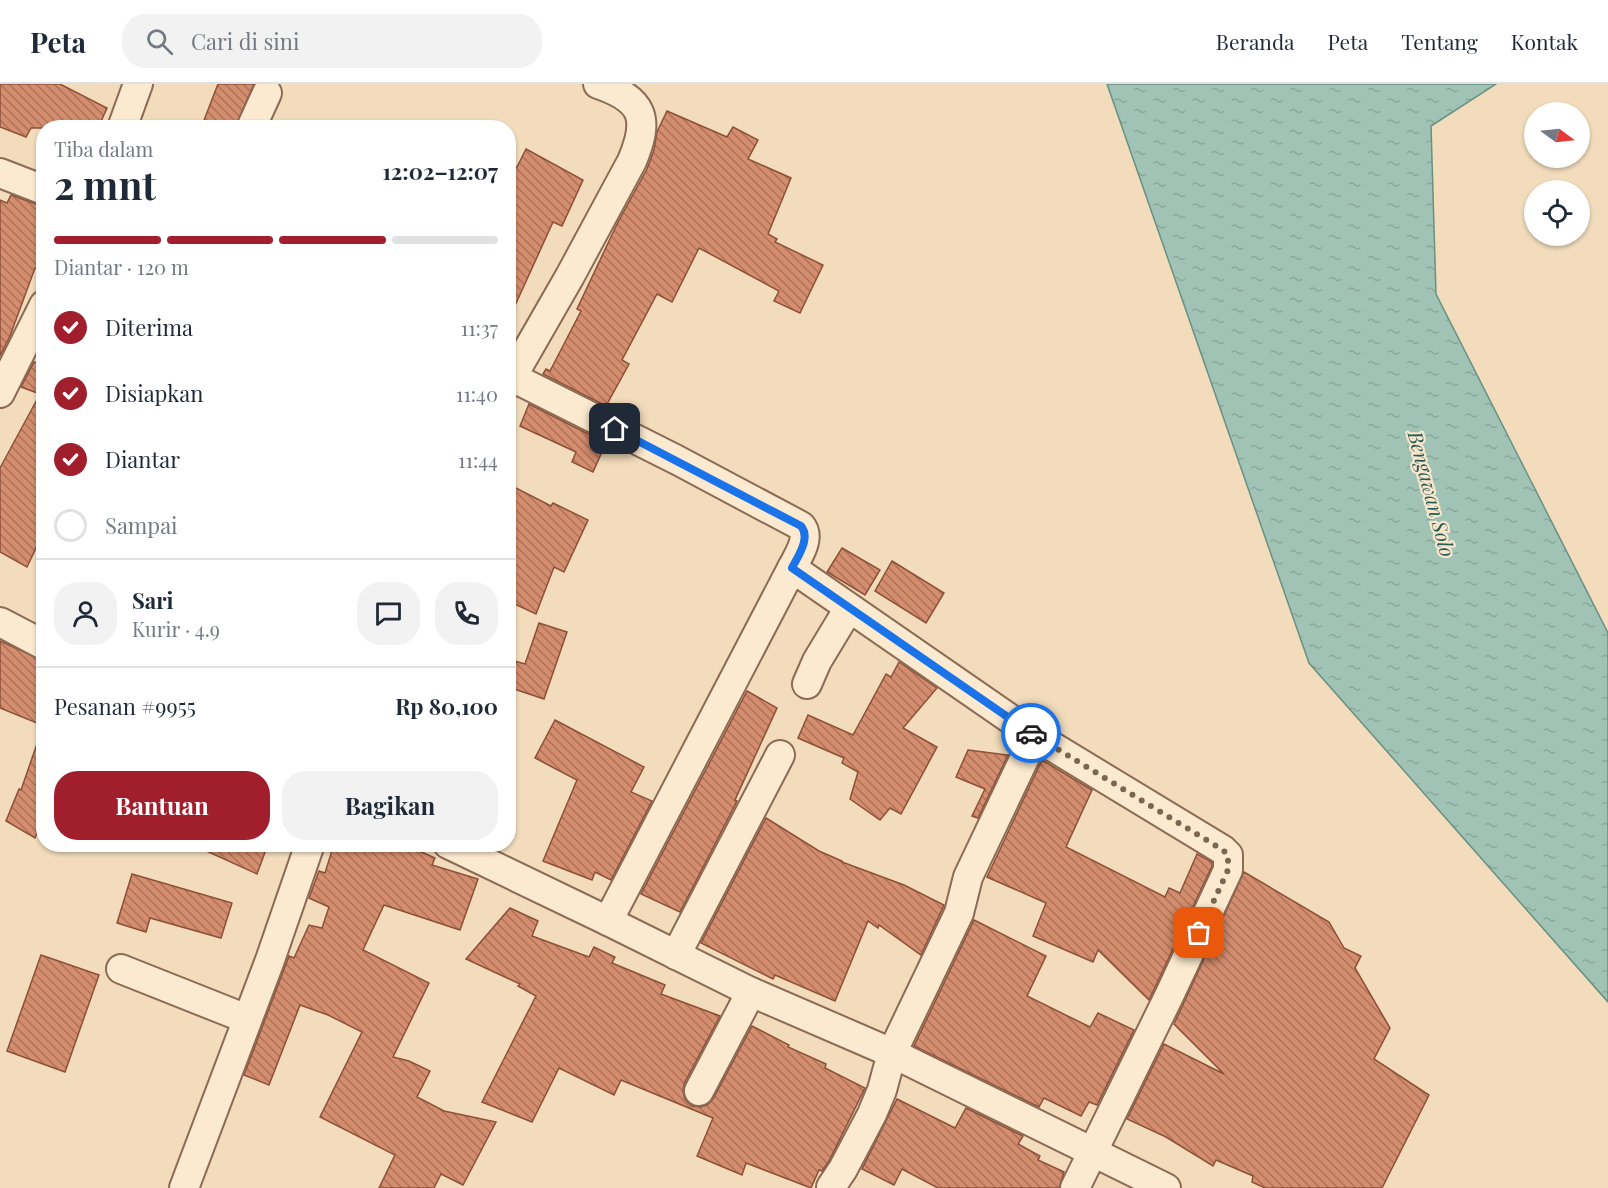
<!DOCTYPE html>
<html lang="id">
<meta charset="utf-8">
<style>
:root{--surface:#fff;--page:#f2f2f3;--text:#1f2937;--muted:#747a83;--line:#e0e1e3;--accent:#a11e2d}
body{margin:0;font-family:"Playfair Display",serif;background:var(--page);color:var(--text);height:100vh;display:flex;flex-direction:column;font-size:22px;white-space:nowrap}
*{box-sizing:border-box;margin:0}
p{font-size:20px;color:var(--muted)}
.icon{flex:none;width:33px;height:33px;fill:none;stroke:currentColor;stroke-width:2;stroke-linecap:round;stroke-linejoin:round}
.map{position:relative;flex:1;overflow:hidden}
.details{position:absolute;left:36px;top:36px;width:480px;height:732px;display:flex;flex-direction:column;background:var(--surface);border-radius:24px;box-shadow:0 2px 4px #0004}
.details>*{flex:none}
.needle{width:39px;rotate:105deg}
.buttons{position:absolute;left:1524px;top:18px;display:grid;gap:12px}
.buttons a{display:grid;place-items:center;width:66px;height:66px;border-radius:50%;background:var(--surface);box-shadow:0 2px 4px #0004;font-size:30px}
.pin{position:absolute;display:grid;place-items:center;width:51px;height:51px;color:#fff;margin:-26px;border-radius:12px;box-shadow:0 3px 9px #0006}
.courier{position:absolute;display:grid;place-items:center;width:60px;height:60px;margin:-30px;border:4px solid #1a73e8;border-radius:50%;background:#fff;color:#222;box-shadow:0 2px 8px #0007}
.headline em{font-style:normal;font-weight:700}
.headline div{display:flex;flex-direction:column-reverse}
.headline{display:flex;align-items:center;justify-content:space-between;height:102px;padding:0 18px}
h1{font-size:39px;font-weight:700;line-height:45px}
.bar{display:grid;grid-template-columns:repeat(4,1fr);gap:9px 6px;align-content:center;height:72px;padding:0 18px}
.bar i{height:8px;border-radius:4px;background:var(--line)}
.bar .active{background:var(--accent)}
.bar p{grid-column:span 4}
.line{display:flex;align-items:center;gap:15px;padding:0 18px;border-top:2px solid var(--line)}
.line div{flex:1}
.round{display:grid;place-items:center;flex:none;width:63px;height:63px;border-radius:24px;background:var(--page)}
ol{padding:0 18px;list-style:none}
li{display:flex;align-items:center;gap:18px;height:66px}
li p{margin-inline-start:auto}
li .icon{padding:6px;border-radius:50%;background:var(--accent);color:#fff;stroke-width:4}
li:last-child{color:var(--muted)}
li i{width:33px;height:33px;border:3px solid var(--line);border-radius:50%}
.button{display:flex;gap:12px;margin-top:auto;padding:12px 18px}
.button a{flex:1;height:69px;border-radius:24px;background:var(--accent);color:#fff;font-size:24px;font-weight:700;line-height:69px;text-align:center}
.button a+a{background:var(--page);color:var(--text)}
header{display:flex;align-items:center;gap:36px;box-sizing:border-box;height:84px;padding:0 30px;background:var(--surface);border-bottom:2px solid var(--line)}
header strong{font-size:28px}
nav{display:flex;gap:33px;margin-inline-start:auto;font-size:21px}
.search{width:420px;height:54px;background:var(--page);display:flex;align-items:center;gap:15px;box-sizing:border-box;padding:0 21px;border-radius:24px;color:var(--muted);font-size:22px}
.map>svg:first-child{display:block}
.water{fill:url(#water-ripples);stroke:#679182;stroke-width:1.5}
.building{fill:url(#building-back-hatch);stroke:#8d5037;stroke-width:1.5}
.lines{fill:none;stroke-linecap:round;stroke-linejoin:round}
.street-casing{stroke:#8c6b54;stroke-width:32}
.street{stroke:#fcead0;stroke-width:28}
.done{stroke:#7a6653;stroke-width:6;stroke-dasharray:0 10.8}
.route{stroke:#1a73e8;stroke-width:8}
.labels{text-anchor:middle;stroke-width:4.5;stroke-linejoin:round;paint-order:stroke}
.water-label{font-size:20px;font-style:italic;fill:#285b52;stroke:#f9e7cd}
</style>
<header>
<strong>Peta</strong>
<div class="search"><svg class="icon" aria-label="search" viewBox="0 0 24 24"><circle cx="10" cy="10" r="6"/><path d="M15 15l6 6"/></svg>Cari di sini</div>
<nav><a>Beranda</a><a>Peta</a><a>Tentang</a><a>Kontak</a></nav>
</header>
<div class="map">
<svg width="1608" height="1104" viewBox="0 0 1608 1104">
<defs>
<pattern id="water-ripples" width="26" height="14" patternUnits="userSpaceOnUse" patternTransform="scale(1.5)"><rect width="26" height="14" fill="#a1c3b5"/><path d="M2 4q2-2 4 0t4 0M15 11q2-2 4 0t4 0" fill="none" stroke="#8ba79b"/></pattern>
<pattern id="building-back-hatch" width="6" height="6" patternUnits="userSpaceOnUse" patternTransform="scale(1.5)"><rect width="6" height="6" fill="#d48d6e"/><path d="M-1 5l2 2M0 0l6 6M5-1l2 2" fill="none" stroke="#ad735a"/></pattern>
</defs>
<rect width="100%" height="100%" fill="#f2dcbc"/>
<!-- water -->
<path class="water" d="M1107 0H1496L1431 42 1436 210 1608 549V918L1309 579Z"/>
<!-- building -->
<g class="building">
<path d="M0 0H60L107 24 98 44H31L26 53 0 43Z"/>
<path d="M218 0H254L235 44H201Z"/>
<path d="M667 27 727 53 733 43 758 56 748 75 791 94 768 150 777 155 775 158 823 181 800 229 774 217 779 207 699 164 672 218 657 210 622 276 629 280 606 322 543 290 546 285 550 287 581 227 577 225 617 140 647 85 654 66 657 48Z"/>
<path d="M526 65 583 96 562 142 553 138 508 237V79L517 83Z"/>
<path d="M11 111 44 123V186L35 184 10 252 0 272V116L7 119Z"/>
<path d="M34 278 44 281V447L27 483 0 468V384L40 310 21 303Z"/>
<path d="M529 320 606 359 593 388 572 378 576 368 520 342Z"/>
<path d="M508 400 551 422 553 419 588 436 564 488 554 483 536 530 508 517Z"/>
<path d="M842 464 880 486 865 511 827 488Z"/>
<path d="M892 477 944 509 926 539 875 507Z"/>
<path d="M539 539 567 548 544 615 508 603V575L525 580Z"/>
<path d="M0 557 44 577V642L0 624Z"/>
<path d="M899 578 937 604 903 644 937 663 901 730 890 724 880 736 850 715 858 688 842 679 844 674 798 654 808 631 853 651 886 590 891 593Z"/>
<path d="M747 607 777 624 735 716 737 717 680 828 641 810Z"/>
<path d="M555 636 644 683 631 708 652 717 611 796 595 788 592 796 543 777 577 696 535 674Z"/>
<path d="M39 654 44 655V748L38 746 35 754 6 737 19 705 21 706Z"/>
<path d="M968 666 1008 671 978 734 972 732 985 705 956 693Z"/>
<path d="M1042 676 1092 706 1066 763 1165 813 1169 804 1180 809 1197 770 1212 778V782L1149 916 1098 866 1093 878 1033 852 1046 819 987 793Z"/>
<path d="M766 734 819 767 842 777V778L904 801 944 821 921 871 879 841 878 844 868 837 835 917 775 891 773 895 701 859Z"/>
<path d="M191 760H268L257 790Z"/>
<path d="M334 760H403L435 774 432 781 478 795 460 846 384 821 363 866 429 899 393 973 409 977 430 987 417 1013 444 1027 496 1038 463 1101 441 1090 434 1104H379L395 1071 320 1033 362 948 328 931 300 921 269 1001 244 991 289 872 294 874 309 841 322 844 329 823 309 814 319 787 325 789Z"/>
<path d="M1244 788 1329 838 1344 864 1361 872 1355 884 1390 944 1374 975 1429 1011 1382 1104H1265L1252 1098 1253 1092 1216 1076 1213 1082 1166 1053 1127 1035 1164 960 1224 990 1174 940Z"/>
<path d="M132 790 232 819 221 854 150 834 146 848 117 839Z"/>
<path d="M510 824 538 837 532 852 589 873 594 863 615 873 612 879 665 901 661 910 720 932 684 1000 683 1007 685 1015 692 1022 700 1023 707 1021 713 1015 752 942 789 961 788 963 826 980 825 984 865 1004 829 1077 822 1087 819 1086 811 1104 746 1079 742 1091 697 1072 713 1034 621 996 614 1011 559 984 532 1038 482 1018 536 912 518 902 520 900 466 875Z"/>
<path d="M974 836 1046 872 1027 912 1090 943 1098 929 1134 946 1097 1021 1089 1018 1081 1032 1044 1014 1039 1023 914 962Z"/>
<path d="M41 871 99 891 65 988 7 967Z"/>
<path d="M897 1015 955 1044 966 1024 1023 1052 1018 1060 1040 1072 1038 1076 1064 1088 1059 1104H938L902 1085 894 1101 862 1085Z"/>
</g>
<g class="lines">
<!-- street casing -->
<g class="street-casing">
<g id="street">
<path d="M122 44 138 0"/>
<path d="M251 44 267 9"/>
<path d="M0 89 44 106"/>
<path d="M508 291 677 376 801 442C811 454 798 472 792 484L608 837"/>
<path d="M508 300 570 192 632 77C650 34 644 16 598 0"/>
<path d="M0 309 44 221"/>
<path d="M792 484 1035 652 1223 766 1228 771V786L1169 912 1075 1104"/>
<path d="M0 538 44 561"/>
<path d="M807 600 817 577 849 524"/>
<path d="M448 760 608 837 751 908 892 969 1166 1104"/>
<path d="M676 871 780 671"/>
<path d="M121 885 247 935"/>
<path d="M699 1007 751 908"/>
<path d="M831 1103 843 1085 872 1030 882 1006 892 969 959 829 968 793 1035 652"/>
<path d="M184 1104 270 876 310 760"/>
</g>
</g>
<!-- street -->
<use href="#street" class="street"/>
</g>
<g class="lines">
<!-- done -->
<path class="done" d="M1031 649 1223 766 1228 771V786L1199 849"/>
<!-- route -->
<path class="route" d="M615 345 801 442C811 454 798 472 792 484L1031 649"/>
</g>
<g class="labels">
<!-- water labels -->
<g class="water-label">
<text transform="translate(1431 410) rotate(75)" y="7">Bengawan Solo</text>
</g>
</g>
</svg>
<div class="buttons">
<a><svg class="needle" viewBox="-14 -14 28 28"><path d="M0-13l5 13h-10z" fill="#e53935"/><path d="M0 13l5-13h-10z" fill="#747a83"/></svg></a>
<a><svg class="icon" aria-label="locate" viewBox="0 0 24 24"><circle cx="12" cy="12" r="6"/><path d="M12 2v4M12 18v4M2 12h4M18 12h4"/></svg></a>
</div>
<div class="pin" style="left:1199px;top:849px;background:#ea580c"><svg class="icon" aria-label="bag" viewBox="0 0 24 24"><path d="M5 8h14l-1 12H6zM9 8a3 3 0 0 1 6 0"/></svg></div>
<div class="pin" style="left:615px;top:345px;background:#1f2937"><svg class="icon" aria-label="home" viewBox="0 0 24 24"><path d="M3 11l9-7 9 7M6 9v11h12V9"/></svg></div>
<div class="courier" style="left:1031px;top:649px"><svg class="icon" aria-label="car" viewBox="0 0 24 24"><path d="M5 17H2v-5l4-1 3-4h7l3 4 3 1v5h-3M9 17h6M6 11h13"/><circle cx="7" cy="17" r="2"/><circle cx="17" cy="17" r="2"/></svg></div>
<section class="details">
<div class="headline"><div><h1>2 mnt</h1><p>Tiba dalam</p></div><em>12:02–12:07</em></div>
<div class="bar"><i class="active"></i><i class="active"></i><i class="active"></i><i></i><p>Diantar · 120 m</p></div>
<ol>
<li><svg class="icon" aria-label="check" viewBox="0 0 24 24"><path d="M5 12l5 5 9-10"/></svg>Diterima<p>11:37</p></li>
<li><svg class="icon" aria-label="check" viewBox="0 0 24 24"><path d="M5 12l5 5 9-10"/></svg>Disiapkan<p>11:40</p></li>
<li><svg class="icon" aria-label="check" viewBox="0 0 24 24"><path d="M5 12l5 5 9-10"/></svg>Diantar<p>11:44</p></li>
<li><i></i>Sampai</li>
</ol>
<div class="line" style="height:108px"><a class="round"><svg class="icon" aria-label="person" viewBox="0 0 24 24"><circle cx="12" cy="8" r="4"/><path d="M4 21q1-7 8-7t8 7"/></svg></a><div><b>Sari</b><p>Kurir · 4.9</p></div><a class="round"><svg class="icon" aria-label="chat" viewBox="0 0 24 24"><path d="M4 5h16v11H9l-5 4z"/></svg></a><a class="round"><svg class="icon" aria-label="phone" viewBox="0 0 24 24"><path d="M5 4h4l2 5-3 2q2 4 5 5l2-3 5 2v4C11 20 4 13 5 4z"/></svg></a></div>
<div class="line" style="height:78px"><div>Pesanan #9955</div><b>Rp 80,100</b></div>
<div class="button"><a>Bantuan</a><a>Bagikan</a></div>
</section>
</div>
